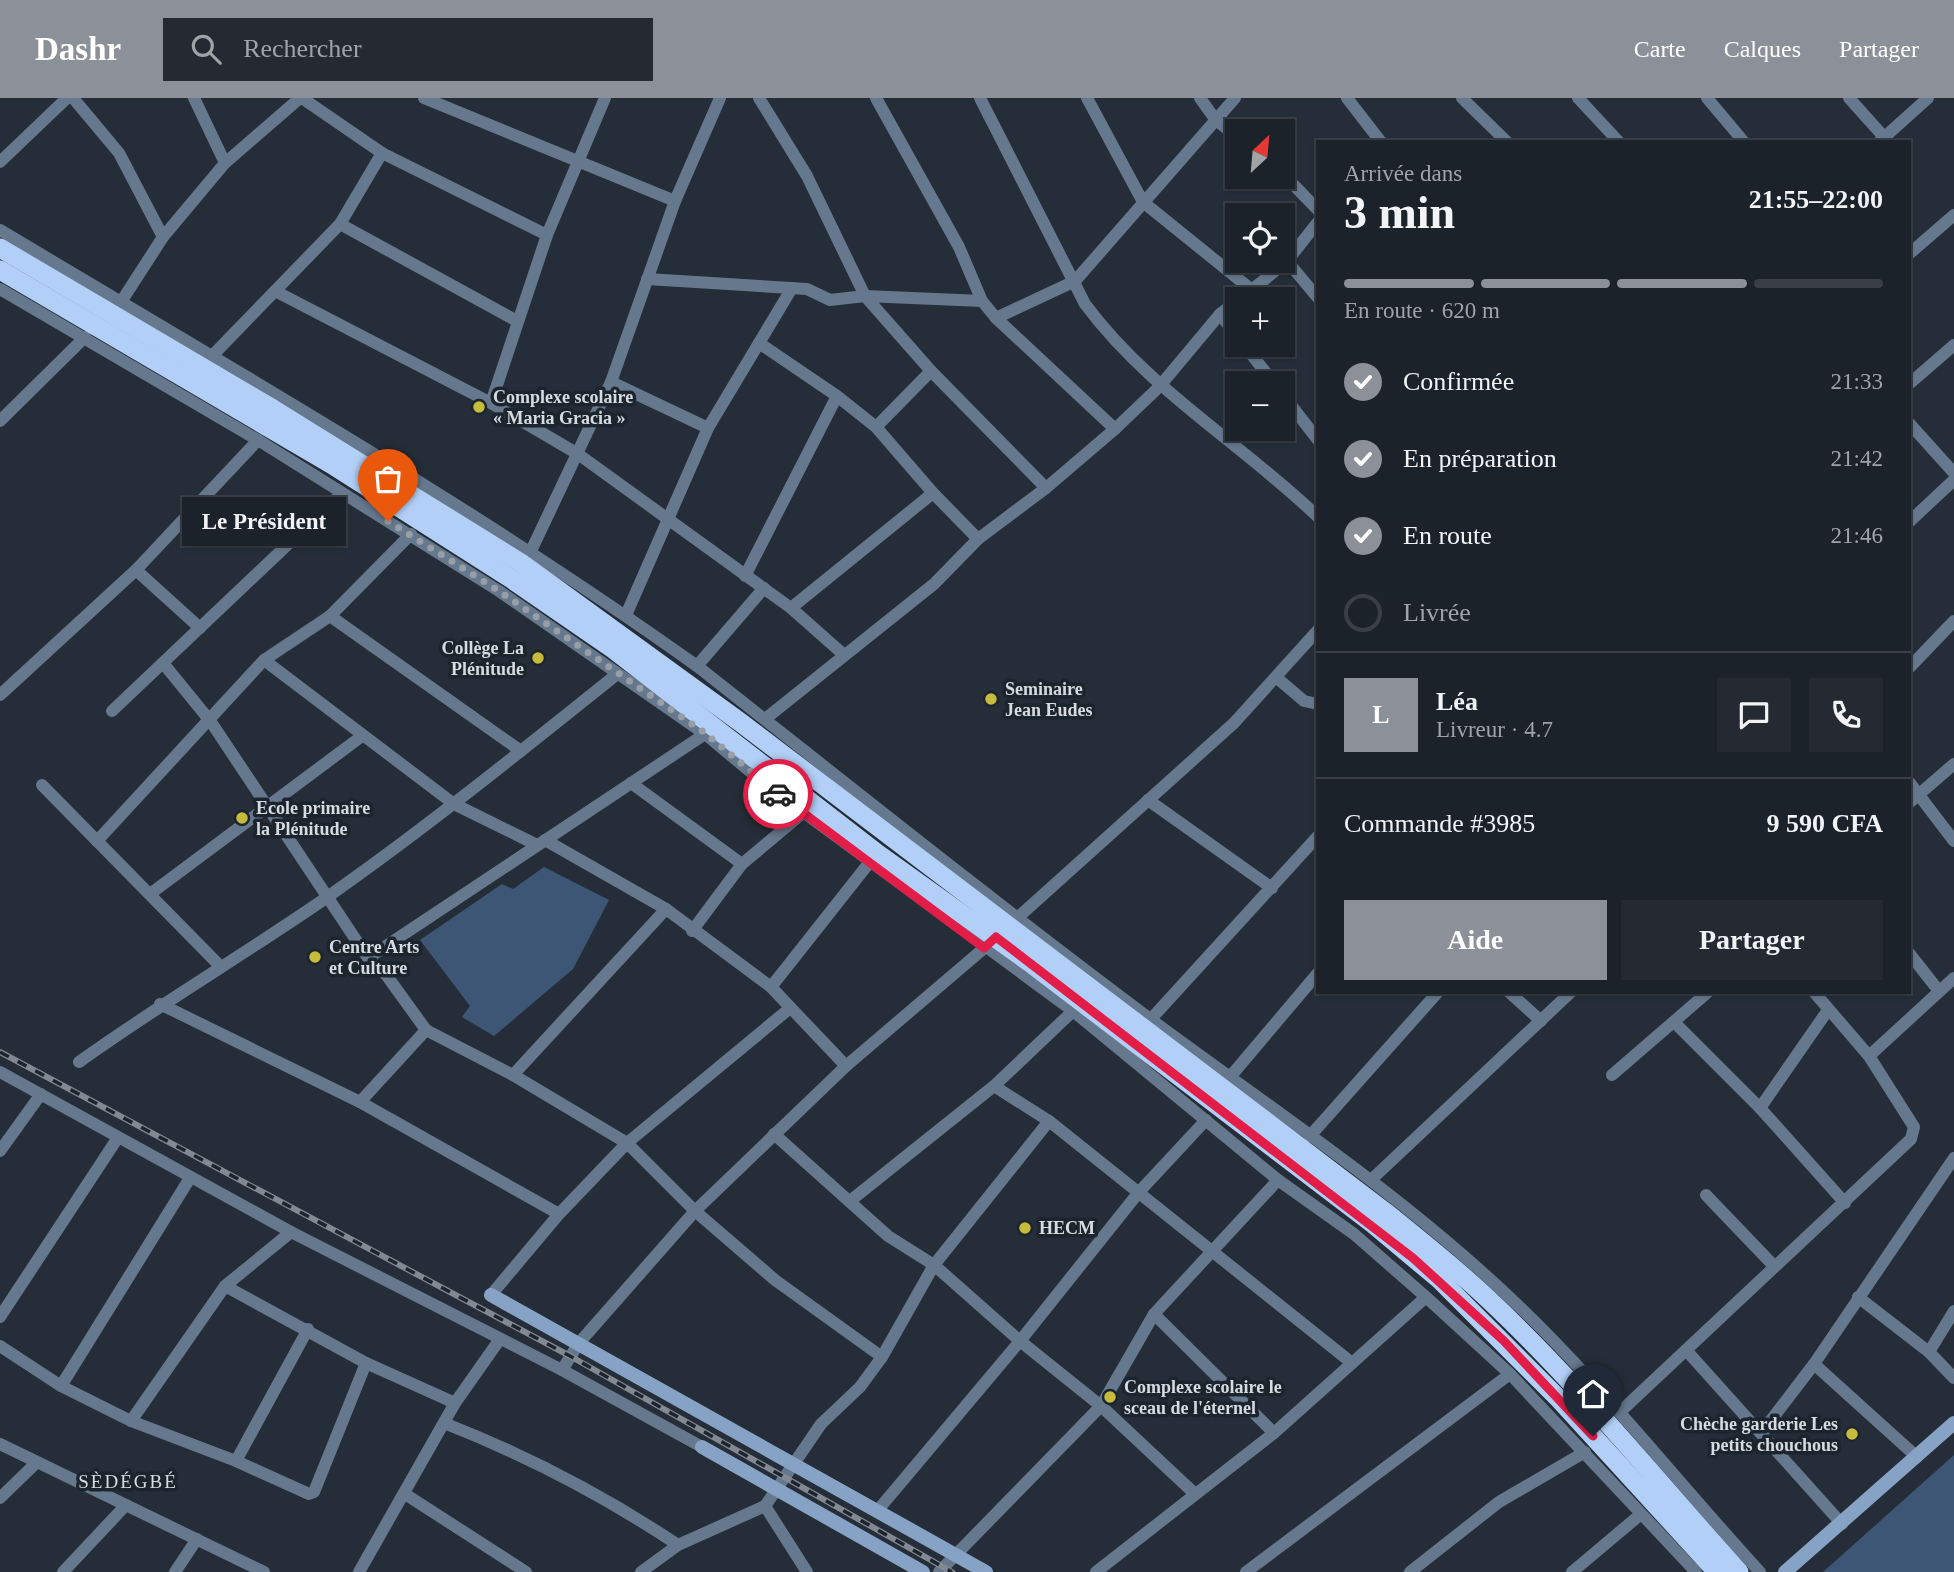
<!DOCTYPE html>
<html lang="fr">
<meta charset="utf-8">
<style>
:root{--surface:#1c222a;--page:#252a32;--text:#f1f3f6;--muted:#a0a4a8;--line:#3a3f47;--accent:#8c9099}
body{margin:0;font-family:"Times New Roman",serif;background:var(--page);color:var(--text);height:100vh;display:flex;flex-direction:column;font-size:26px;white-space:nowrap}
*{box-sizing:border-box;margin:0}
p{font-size:23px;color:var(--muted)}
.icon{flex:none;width:38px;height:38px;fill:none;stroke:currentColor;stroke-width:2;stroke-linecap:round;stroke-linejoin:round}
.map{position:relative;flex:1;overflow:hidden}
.sheet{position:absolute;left:1316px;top:42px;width:595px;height:854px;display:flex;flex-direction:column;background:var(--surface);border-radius:0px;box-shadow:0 2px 5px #0004,0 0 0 2px var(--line)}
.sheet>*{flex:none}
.needle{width:46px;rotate:26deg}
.tools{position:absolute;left:1225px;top:21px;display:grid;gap:14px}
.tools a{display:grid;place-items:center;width:70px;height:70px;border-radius:0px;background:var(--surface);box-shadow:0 2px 5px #0004,0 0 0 2px var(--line);font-size:35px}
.pin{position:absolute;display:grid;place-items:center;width:60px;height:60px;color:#fff;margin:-72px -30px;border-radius:50% 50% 50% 0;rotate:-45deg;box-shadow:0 0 7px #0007}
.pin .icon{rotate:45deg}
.courier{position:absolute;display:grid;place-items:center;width:70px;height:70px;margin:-35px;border:5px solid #e11d48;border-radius:50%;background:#fff;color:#222;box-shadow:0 2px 9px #0007}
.bubble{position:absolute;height:49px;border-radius:0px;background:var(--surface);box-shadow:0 2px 5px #0004,0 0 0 2px var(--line);font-size:23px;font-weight:600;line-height:49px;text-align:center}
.head em{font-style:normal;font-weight:600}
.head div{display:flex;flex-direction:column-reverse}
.head{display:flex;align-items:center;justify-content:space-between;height:119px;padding:0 28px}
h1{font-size:46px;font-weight:600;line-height:52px}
.bar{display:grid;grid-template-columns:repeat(4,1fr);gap:10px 7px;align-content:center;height:84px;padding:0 28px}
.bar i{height:9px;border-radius:5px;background:var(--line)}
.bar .selected{background:var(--accent)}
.bar p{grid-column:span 4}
.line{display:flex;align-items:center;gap:18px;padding:0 28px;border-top:2px solid var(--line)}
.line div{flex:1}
.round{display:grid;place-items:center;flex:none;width:74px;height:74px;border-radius:0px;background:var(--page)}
ol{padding:0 28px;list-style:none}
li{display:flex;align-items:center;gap:21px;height:77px}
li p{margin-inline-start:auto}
li .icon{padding:7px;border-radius:50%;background:var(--accent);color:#fff;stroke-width:4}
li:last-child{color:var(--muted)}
li i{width:38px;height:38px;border:4px solid var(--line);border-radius:50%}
.action{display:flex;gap:14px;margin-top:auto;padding:14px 28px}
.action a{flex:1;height:80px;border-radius:0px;background:var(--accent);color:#fff;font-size:28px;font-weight:600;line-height:80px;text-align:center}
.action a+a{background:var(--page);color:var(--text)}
header{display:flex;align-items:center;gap:42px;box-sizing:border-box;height:98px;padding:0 35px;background:var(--accent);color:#fff}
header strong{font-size:33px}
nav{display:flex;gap:38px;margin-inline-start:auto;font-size:24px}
.search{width:490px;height:63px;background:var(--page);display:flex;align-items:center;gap:18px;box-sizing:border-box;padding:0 24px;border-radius:0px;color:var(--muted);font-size:26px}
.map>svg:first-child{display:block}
.green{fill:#3e5675}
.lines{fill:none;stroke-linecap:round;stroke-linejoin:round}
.minor{stroke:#66788d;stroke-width:12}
.secondary{stroke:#86a2c4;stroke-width:14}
.trunk{stroke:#b2d0f7;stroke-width:19}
.rail-casing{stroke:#828992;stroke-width:6}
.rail{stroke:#1c242e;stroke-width:3.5;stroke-dasharray:10;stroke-linecap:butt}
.done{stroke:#989ea6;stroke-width:7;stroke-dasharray:0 12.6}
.route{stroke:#e11d48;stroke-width:9}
.poi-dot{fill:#c7bb3b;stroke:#1c242e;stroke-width:2.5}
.labels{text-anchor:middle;stroke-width:7;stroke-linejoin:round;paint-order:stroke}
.poi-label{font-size:18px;font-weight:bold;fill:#d6dbe2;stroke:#1c242e;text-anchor:start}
.neighbourhood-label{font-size:19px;letter-spacing:2px;fill:#d6dbe2;stroke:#1c242e}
</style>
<header>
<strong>Dashr</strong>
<div class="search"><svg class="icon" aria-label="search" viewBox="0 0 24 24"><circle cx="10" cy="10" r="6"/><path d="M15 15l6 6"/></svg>Rechercher</div>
<nav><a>Carte</a><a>Calques</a><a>Partager</a></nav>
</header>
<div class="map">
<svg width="1954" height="1474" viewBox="0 0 1954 1474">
<rect width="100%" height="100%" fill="#252e38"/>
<!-- green -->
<g class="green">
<path d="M544 769 609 802 573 871 494 938 462 919 470 908 420 842 502 786 513 791Z"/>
<path d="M1954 1357V1474H1823Z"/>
</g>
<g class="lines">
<!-- minor -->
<g class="minor">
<path d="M73 0 119 55 163 139"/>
<path d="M194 0 225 65"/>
<path d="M302 0 382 55 547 137"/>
<path d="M424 0 675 103"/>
<path d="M759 0 807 78 865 198 931 273 1046 390"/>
<path d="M876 0 959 149 982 203 996 220 1115 331"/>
<path d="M980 0 1085 206C1149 292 1241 345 1318 419"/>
<path d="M1087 0 1143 104 1252 192"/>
<path d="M1200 0 1215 21 1237 39"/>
<path d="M1347 0 1381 44"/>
<path d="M1462 0 1507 44"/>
<path d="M1578 0 1619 44"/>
<path d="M1707 0 1744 44"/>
<path d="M1849 0 1884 39"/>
<path d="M1879 44 1928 0"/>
<path d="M0 64 67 0"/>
<path d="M1283 76 1318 112"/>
<path d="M340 126 517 223"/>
<path d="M0 132C236 273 473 408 697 568 848 687 999 808 1153 923 1268 1008 1387 1087 1493 1184 1591 1273 1671 1377 1760 1474"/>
<path d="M1909 156 1954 117"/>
<path d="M1287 163 1318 200"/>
<path d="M647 181 807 191 830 202 865 198 982 203"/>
<path d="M0 191 258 342 499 493 705 636 764 685 1073 913 1278 1082 1354 1136 1426 1199 1510 1276 1696 1474"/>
<path d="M275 193 491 305 578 356 791 510 843 556"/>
<path d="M1247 196 1287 163 1318 124"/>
<path d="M121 204 163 139 225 65 300 0"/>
<path d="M1220 216 1237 238"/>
<path d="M996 220 1075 183 1235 0"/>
<path d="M759 245 837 298 876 329 933 395 978 441"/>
<path d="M1244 247 1274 285"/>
<path d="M213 257 340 126 382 55"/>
<path d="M611 284 708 330"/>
<path d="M1909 286 1954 247"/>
<path d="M1283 297 1318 342"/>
<path d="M491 305 547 137 605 0"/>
<path d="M0 323 85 239"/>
<path d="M1909 325 1954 375"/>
<path d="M876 329 931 273"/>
<path d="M1909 424 1954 382"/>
<path d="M531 453 611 284 675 103 720 0"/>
<path d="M136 472 200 530"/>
<path d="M745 478 837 298"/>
<path d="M791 510 933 395"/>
<path d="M626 517 708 330 792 190"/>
<path d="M330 518 521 653"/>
<path d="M264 562 454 706 537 747"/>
<path d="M163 565 211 624 368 860 387 878 426 932 513 977 627 1045 695 1113 775 1182 882 1259"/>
<path d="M697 568 764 490"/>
<path d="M1909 570 1954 523"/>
<path d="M1277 580 1304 603 1318 606"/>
<path d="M0 597 136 472 258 342"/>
<path d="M112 613 342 395"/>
<path d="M765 621 934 486 978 441 1046 390 1115 331 1159 289 1220 216 1237 203"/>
<path d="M1909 684 1954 743"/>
<path d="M631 685 742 766"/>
<path d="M42 687 221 869"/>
<path d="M1148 702 1272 790"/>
<path d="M1909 705 1954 666"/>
<path d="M545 742 666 811 771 889 846 968"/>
<path d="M97 743 264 562 330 518 411 436"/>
<path d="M150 796 362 638"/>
<path d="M1015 822 1234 625 1318 532"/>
<path d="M692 833 742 766 803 715"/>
<path d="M1909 855 1939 893"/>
<path d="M368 860 705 636"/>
<path d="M771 889 869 765"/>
<path d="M1509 894 1541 923"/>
<path d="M160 906 360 1004 559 1116"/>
<path d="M1151 921 1318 738"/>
<path d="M1675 925 1760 1010 1845 1105"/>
<path d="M1869 958 1954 880"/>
<path d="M79 964C160 906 245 856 326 800 426 730 521 653 616 577"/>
<path d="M0 974 291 1134 562 1272 702 1349"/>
<path d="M513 977 666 811"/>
<path d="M1612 977 1708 894"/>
<path d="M1230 979 1318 875"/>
<path d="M994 988 1049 1023 1352 1265"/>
<path d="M360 1004 426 932"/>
<path d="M1760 1010 1828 912"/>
<path d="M774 1036 888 1138 934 1167 1020 1243 1101 1308 1194 1395"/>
<path d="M1310 1038 1438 894"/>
<path d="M0 1053 41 996"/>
<path d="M1372 1081 1571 894"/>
<path d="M1706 1097 1774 1168"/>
<path d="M850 1103 994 988 1073 913"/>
<path d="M225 1188 366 1265 455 1305"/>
<path d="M491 1197 559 1116 627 1045 789 911"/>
<path d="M1858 1199 1929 1254 1954 1280"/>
<path d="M1154 1216 1274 1335"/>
<path d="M0 1219 117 1041"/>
<path d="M0 1248 61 1288 131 1323 236 1363 309 1396 314 1394 366 1265"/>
<path d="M1686 1252 1842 1426"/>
<path d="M1929 1254 1954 1213"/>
<path d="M1814 1266 1917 1359"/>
<path d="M562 1272 579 1245 695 1113 846 968 989 846"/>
<path d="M61 1288 190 1080"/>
<path d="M1621 1313 1911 1041 1914 1029 1869 958 1814 894"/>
<path d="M131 1323 225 1188 291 1134"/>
<path d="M444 1325C528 1358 603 1397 678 1447"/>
<path d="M1762 1334 1814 1266 1954 1060"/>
<path d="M0 1346 264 1474"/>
<path d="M236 1363 308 1231"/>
<path d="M405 1396 526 1474"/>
<path d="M0 1400 36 1365"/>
<path d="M765 1408 807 1474"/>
<path d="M878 1412 1020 1243 1139 1094 1206 1022"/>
<path d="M63 1474 126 1407"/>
<path d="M175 1474 197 1441"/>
<path d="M359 1474 455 1305 500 1241"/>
<path d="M641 1474 678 1447 765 1408 821 1326 860 1289 882 1259 934 1167 1049 1023"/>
<path d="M939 1474 1101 1308 1154 1216 1278 1082"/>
<path d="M1096 1474 1274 1335 1426 1199"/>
<path d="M1246 1474 1510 1276"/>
<path d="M1410 1474 1499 1404 1585 1354"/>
<path d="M1572 1474 1641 1416"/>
</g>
<!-- secondary -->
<g class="secondary">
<path d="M491 1197 986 1474"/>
<path d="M702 1349 923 1474"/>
<path d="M1785 1474 1954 1325"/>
</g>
<!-- trunk -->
<g class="trunk">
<path d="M0 150 273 311 521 465 740 624 1384 1113C1419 1141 1454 1169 1486 1199 1577 1284 1656 1382 1739 1474"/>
<path d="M0 172 331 366 510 480 613 551 878 756 1029 864 1373 1126 1440 1182 1559 1301 1717 1474"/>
</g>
<!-- rail casing -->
<g class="rail-casing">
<path id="rail" d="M0 954 570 1258 952 1474"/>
</g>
<!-- rail -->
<use href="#rail" class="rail"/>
</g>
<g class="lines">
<!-- done -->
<path class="done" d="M388 423 499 493 705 635 778 696"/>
<!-- route -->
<path class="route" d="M778 696 984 850 996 839 1413 1160 1504 1243 1593 1338"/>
</g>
<!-- markers -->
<g class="poi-dot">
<circle cx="479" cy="309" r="7"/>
<circle cx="538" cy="560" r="7"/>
<circle cx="991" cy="601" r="7"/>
<circle cx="242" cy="720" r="7"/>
<circle cx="315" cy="859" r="7"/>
<circle cx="1025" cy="1130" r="7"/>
<circle cx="1110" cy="1299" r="7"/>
<circle cx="1852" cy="1336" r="7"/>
</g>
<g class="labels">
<!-- poi labels -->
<g class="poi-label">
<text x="493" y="305">Complexe scolaire<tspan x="493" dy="21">« Maria Gracia »</tspan></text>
<text x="524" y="556" text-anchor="end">Collège La<tspan x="524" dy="21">Plénitude</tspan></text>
<text x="1005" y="597">Seminaire<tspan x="1005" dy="21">Jean Eudes</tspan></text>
<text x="256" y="716">Ecole primaire<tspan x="256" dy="21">la Plénitude</tspan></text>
<text x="329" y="855">Centre Arts<tspan x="329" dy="21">et Culture</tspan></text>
<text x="1039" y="1136">HECM</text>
<text x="1124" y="1295">Complexe scolaire le<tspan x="1124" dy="21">sceau de l'éternel</tspan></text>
<text x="1838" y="1332" text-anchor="end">Chèche garderie Les<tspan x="1838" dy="21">petits chouchous</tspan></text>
</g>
<!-- neighbourhood labels -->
<g class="neighbourhood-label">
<text x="128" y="1390">SÈDÉGBÉ</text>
</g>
</g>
</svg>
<div class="tools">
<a><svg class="needle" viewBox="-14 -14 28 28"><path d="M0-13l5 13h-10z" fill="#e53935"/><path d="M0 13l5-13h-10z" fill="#a0a4a8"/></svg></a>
<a><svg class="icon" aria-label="locate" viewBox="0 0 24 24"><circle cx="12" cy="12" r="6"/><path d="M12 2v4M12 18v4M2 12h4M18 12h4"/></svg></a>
<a>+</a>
<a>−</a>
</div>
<div class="pin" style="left:388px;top:423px;background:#ea580c"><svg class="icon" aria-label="bag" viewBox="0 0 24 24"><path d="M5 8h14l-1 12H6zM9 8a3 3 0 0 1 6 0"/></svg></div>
<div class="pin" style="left:1593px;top:1338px;background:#1f2937"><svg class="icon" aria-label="home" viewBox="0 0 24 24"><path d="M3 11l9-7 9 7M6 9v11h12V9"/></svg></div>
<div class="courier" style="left:778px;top:696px"><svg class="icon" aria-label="car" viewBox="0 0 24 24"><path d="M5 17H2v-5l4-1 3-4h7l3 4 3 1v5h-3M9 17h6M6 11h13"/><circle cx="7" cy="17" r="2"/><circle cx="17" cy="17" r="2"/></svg></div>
<div class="bubble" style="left:182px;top:399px;width:164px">Le Président</div>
<section class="sheet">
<div class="head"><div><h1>3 min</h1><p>Arrivée dans</p></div><em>21:55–22:00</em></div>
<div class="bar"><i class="selected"></i><i class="selected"></i><i class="selected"></i><i></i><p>En route · 620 m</p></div>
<ol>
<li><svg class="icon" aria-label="check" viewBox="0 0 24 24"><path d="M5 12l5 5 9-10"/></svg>Confirmée<p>21:33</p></li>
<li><svg class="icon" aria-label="check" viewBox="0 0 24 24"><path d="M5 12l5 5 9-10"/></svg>En préparation<p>21:42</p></li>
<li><svg class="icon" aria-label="check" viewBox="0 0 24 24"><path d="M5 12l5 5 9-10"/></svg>En route<p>21:46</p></li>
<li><i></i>Livrée</li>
</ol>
<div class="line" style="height:126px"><b class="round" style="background:var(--accent);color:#fff">L</b><div><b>Léa</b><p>Livreur · 4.7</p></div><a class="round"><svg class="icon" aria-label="chat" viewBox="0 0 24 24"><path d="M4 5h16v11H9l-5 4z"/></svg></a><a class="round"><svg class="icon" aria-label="phone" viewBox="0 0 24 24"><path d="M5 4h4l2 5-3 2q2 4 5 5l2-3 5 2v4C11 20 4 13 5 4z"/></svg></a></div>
<div class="line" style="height:91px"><div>Commande #3985</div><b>9 590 CFA</b></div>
<div class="action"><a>Aide</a><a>Partager</a></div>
</section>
</div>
